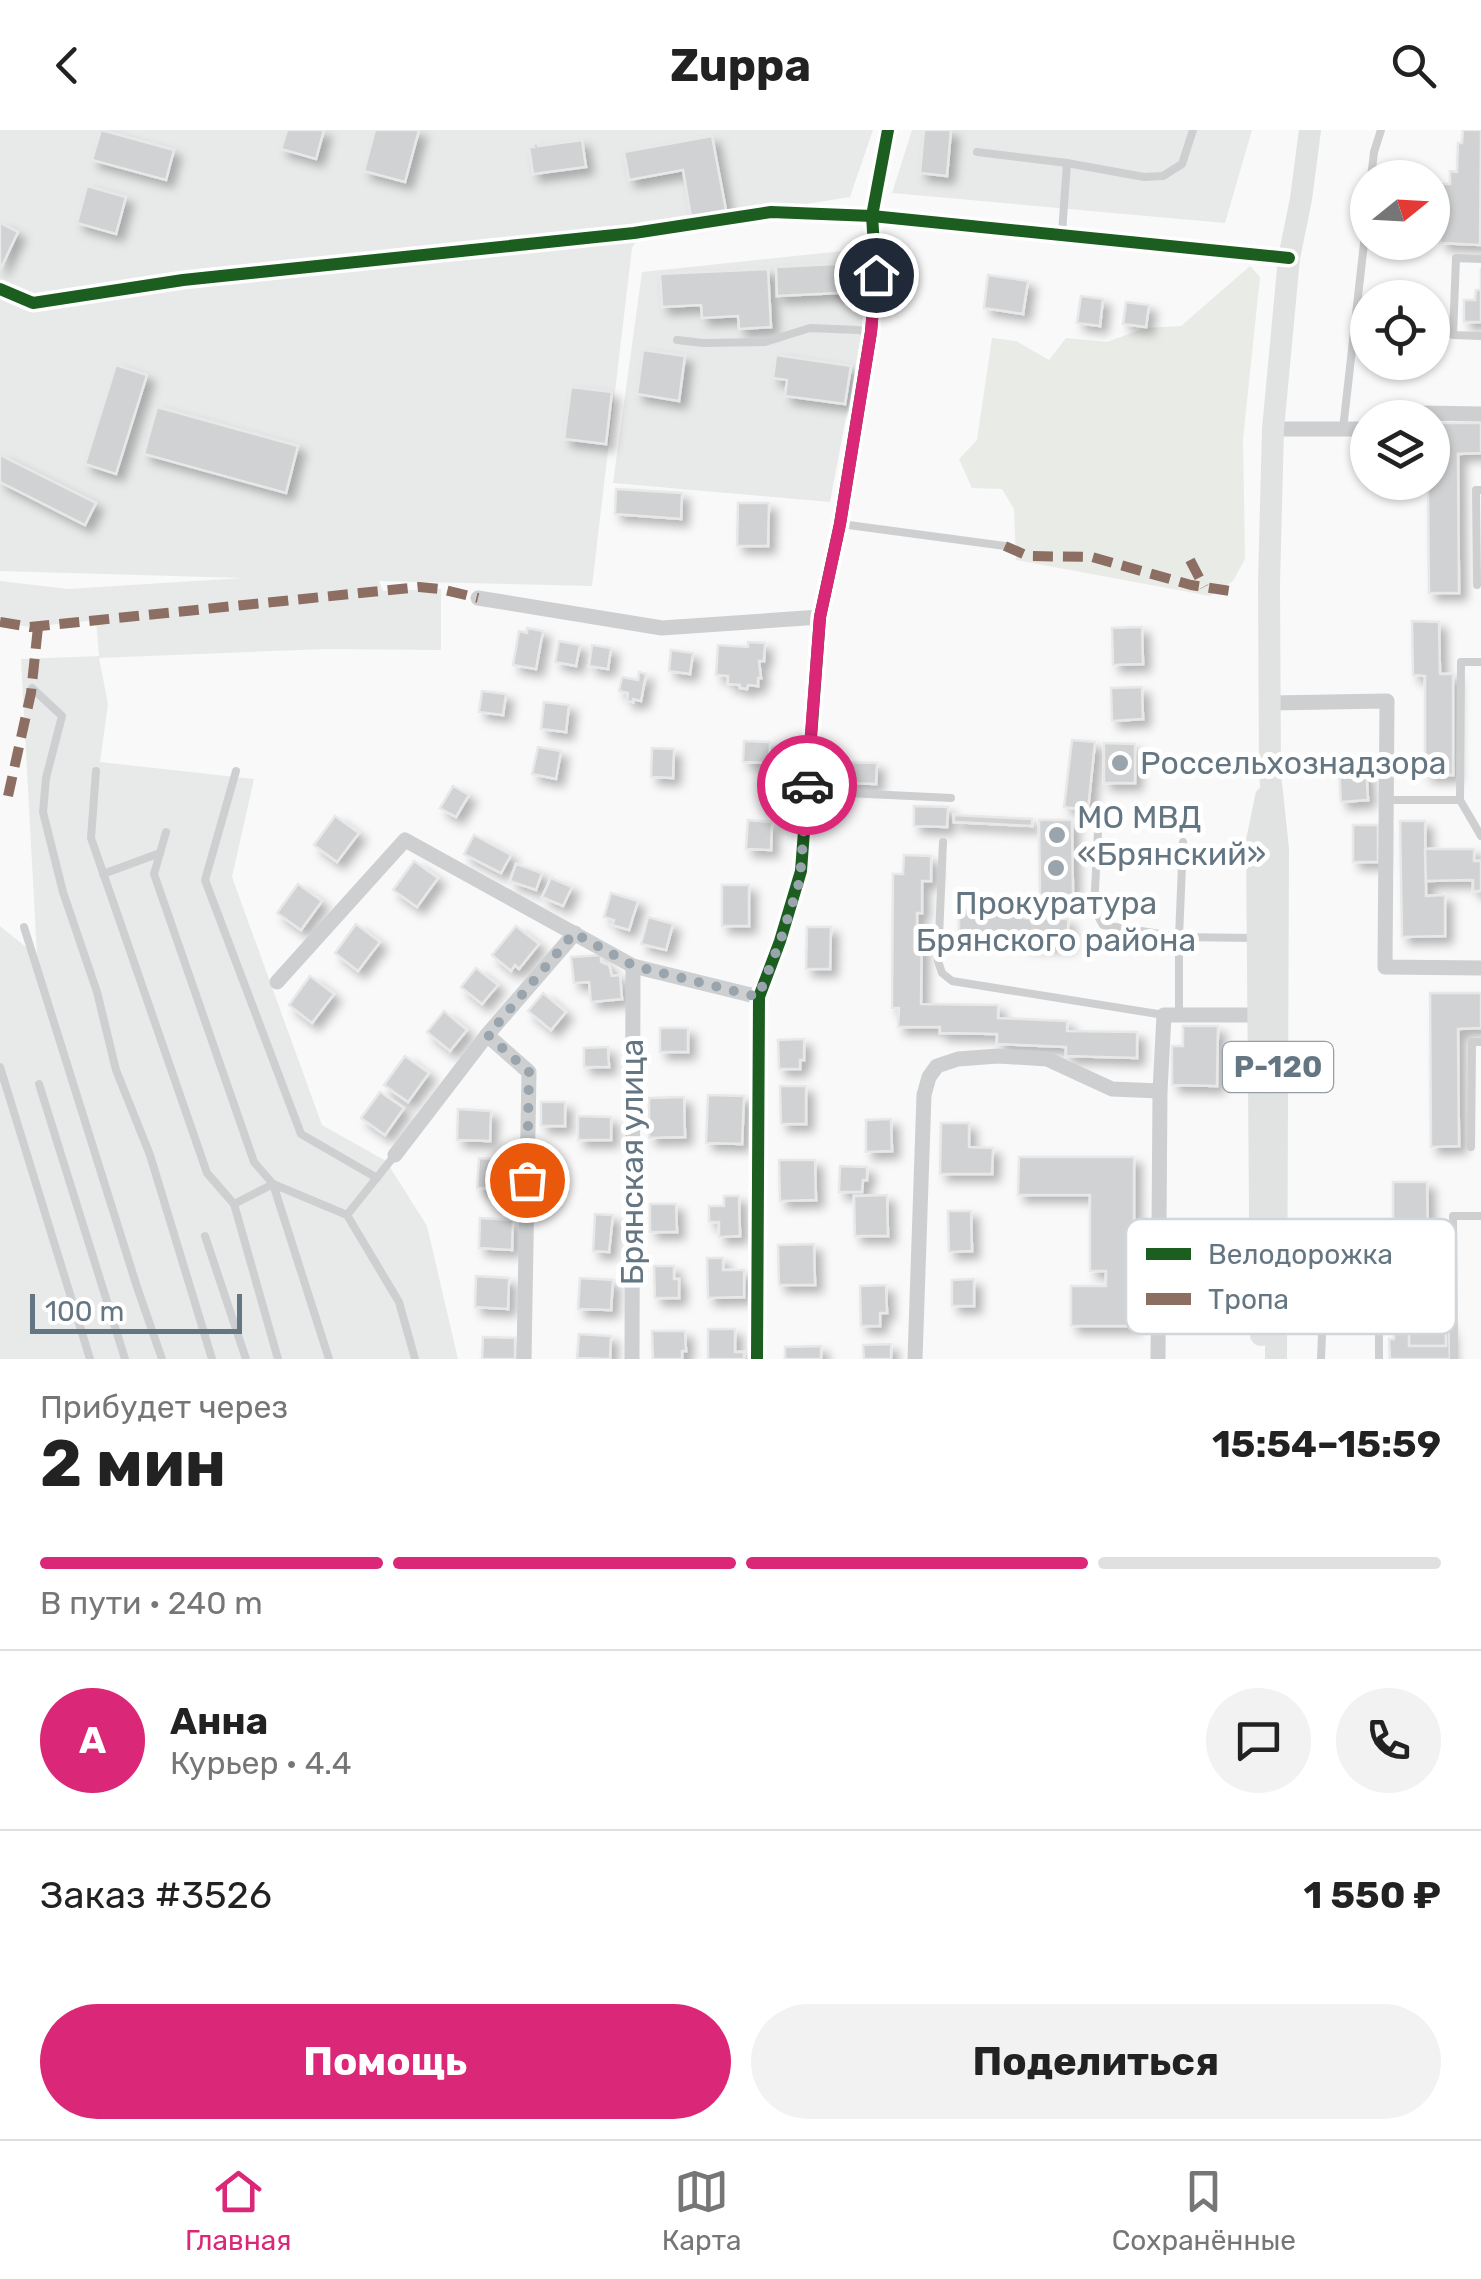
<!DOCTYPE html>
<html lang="ru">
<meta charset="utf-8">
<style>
:root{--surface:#fff;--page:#f2f2f2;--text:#222;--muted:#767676;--line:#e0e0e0;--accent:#db2777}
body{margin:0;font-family:Rubik,sans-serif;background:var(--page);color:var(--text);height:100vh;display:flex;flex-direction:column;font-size:38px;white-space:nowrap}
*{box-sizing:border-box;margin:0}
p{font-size:32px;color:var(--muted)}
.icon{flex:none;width:55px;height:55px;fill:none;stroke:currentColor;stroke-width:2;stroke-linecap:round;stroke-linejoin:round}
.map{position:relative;height:1229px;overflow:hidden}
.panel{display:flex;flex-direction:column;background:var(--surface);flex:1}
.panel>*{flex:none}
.needle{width:65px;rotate:72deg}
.controls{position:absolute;left:1350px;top:30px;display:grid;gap:20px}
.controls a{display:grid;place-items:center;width:100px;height:100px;border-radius:50%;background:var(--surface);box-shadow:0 2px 8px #0004;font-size:50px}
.scale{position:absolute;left:30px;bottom:25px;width:212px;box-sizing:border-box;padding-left:10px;border:5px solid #657683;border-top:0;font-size:28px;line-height:35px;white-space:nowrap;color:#657683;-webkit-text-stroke:8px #fff;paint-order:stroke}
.pin{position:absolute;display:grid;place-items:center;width:85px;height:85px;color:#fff;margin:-42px;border:5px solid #fff;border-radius:50%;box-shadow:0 2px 10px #0007}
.courier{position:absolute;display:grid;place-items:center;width:100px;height:100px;margin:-50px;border:8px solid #db2777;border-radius:50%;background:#fff;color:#222;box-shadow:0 2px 12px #0007}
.head em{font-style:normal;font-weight:700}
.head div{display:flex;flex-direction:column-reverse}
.head{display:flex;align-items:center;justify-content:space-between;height:170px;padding:0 40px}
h1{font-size:65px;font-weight:700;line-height:75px}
.bar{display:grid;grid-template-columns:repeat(4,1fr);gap:15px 10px;align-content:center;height:120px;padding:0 40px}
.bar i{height:12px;border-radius:8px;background:var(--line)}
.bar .on{background:var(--accent)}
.bar p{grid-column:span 4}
.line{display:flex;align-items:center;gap:25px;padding:0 40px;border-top:2px solid var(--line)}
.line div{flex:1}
.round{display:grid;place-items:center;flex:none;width:105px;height:105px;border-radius:52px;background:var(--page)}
.primary-button{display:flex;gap:20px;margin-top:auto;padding:20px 40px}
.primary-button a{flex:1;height:115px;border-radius:60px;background:var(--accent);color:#fff;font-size:40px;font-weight:700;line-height:115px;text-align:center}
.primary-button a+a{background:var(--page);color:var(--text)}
header{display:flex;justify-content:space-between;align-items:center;height:130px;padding:0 40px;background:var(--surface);font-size:45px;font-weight:700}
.tabs{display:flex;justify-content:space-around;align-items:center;height:140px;border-top:2px solid var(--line);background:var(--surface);font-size:28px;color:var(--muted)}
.tabs a{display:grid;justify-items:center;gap:5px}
.tabs .on{color:var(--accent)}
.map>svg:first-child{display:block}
.built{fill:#e8e9e9}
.green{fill:#e8ebe6}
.building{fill:#d0d2d3;stroke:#e8e8e8;stroke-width:2.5;filter:url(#shadow)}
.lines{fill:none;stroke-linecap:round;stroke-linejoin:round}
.service{stroke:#cecfd0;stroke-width:8}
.minor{stroke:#cecfd0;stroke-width:15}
.primary{stroke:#e1e2e2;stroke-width:22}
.quiet{stroke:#8d6e63;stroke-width:10;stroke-dasharray:20 10;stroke-linecap:butt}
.cycleway-casing{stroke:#fff;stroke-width:19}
.cycleway{stroke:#1b5e20;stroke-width:12}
.done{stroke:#99a4ac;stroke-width:10;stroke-dasharray:0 18}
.route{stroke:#db2777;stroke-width:12}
.poi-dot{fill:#99a4ac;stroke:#fff;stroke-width:4}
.labels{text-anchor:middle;stroke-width:10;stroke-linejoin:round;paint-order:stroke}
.shield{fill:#fff;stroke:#939fa8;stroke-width:2.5}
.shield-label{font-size:30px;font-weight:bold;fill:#657683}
.poi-label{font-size:32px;fill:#657683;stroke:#fff;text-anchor:start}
.street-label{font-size:32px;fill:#657683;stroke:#fff}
.key{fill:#fff;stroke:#d1d6da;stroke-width:2.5}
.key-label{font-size:28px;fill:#657683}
</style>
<header><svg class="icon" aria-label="back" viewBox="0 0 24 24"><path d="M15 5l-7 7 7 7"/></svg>Zuppa<svg class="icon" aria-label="search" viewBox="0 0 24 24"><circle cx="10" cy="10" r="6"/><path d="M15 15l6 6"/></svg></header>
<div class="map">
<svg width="1481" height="1229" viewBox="0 0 1481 1229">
<defs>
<filter id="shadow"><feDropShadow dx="7" dy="7" stdDeviation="5" flood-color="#0004"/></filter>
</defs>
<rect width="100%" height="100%" fill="#f9f9f9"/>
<!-- built -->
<g class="built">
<path d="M0 0H873L850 67 643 100 632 118 592 456 379 451 383 461 441 459V520L326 519 99 528 108 574 100 632 254 649 232 747 322 995 386 1031 427 1096 458 1229H0V796L37 826 21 529 99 526 96 490 30 497 0 492V451L68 459 242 448 0 441Z"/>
<path d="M912 0H1252L1225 93 892 63Z"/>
<path d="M862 119 866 181 830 372 613 353 642 142Z"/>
</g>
<!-- green -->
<path class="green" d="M1250 136 1260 147 1243 309 1245 429 1233 451 1210 466 1016 430 1014 379 1002 359 972 358 959 329 977 310 992 208 1016 211 1049 230 1066 208 1107 212 1145 198 1181 196Z"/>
<!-- building -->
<g class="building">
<path d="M101 0 174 20 166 50 92 30Z"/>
<path d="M287 0H324L316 29 281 19Z"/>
<path d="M375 0H419L405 52 364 41Z"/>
<path d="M924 0H951L947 46 920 43Z"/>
<path d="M1463 0H1481L1480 115 1440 113 1442 54H1450V41L1457 42 1458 13H1462Z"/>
<path d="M712 6 726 80 691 87 683 40 629 50 624 22Z"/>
<path d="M582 10 586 37 533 44 529 17H534L533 14 538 13V16Z"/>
<path d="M87 56 126 67 116 104 77 93Z"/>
<path d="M0 93 18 102 0 140Z"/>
<path d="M857 133 859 162 777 166 776 137Z"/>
<path d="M1481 138V192H1464V170H1475L1476 160H1481Z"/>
<path d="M768 139 771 197 739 199 738 186 702 188 701 175 662 177 660 144Z"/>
<path d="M988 145 1028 151 1023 184 984 178Z"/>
<path d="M1081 166 1103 169 1100 196 1077 193Z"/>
<path d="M1126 172 1149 175 1146 197 1123 194Z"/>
<path d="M643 220 685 226 679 271 637 264Z"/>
<path d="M776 225 851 236 845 274 785 266 787 250 773 248Z"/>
<path d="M116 235 147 245 116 344 85 334Z"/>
<path d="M571 257 612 262 606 314 564 309Z"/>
<path d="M157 277 298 316 286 363 144 324Z"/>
<path d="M1432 293H1481V323L1458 324 1459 463H1429L1428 352H1432Z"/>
<path d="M0 325 96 373 85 395 0 352Z"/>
<path d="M616 359 682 363 681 389 615 384Z"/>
<path d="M738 373H769L768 416H737Z"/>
<path d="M1412 491 1439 492 1440 544H1453V645H1425V546L1413 545Z"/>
<path d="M1142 497 1143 534 1113 535 1112 498Z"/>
<path d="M527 498 543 501 536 539 513 535 519 501 527 503Z"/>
<path d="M559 511 580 515 576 536 555 532Z"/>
<path d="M748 512 765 513 764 531H759L761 548H758V556L748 555 747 559 740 558V555L728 554V546L716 545 718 515 748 517Z"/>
<path d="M592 515 611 518 608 539 589 536Z"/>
<path d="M671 520 693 523 690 544 669 541Z"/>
<path d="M639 542 646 544 641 571 633 569V572L627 571 628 563 619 561 622 547 638 550Z"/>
<path d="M1142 557 1143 589 1112 591 1111 558Z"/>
<path d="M482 561 506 564 503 585 479 582Z"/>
<path d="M544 572 569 575 566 602 541 599Z"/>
<path d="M1072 610 1095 612 1088 680 1064 677Z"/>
<path d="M744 611 770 612 769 633 743 632Z"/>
<path d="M1104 613 1135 614V653H1104Z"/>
<path d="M538 617 561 621 556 649 532 644Z"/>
<path d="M652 618 674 619 673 648 651 647Z"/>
<path d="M845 632 877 633 876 654 845 653Z"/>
<path d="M1366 635 1368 670 1341 672 1339 637Z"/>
<path d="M453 656 469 665 456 687 440 678Z"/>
<path d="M914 676 948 677 947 697 914 696Z"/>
<path d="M954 685 1032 689V696L954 692Z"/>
<path d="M335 686 359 703 337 732 314 715Z"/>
<path d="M748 690 772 692 771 720 746 719Z"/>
<path d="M1039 690H1072L1073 765H1040Z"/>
<path d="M1400 691H1425L1426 766 1445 765V806L1402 807Z"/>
<rect x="1353" y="695" width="25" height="37"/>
<path d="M474 705 511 725 501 743 464 724Z"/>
<path d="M1425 719H1474V731H1481V761H1473V750L1426 751Z"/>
<path d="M904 725 931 726V751H922V783H917V797L922 796 921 874 998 875V888L1067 891V901L1137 902V928L1066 926V917L997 914V904L940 903V897H898L899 878H892L893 744H903Z"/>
<path d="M414 731 438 748 417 777 393 760Z"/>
<path d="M516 734 542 743 536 760 510 751Z"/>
<path d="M551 748 572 757 563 776 542 767Z"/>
<path d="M298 754 322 771 301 800 277 783Z"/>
<rect x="722" y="755" width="27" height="41"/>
<path d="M611 763 638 771 629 800 612 795 614 790 604 787Z"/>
<path d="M959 779 1025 781V788L1068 789V815L1023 814V806L959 805Z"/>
<path d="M648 787 673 794 666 820 641 814Z"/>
<path d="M356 794 380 812 358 841 335 823Z"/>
<path d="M516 796 539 814 519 839 515 835 511 841 492 825Z"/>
<path d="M807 797H831L830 839H806Z"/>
<path d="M601 825V832L609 835 612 846 620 845 622 869 591 872 589 852 574 853 571 827Z"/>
<path d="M476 838 498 855 482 874 461 857Z"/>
<path d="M310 846 334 864 312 893 289 875Z"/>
<path d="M543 863 566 882 551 900 528 881Z"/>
<path d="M1430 863H1481V898L1458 899 1459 1016 1431 1017Z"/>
<path d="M444 881 467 900 450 921 427 902Z"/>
<path d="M1183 896H1218L1217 956 1172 955V916H1183Z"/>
<rect x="660" y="898" width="28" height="24"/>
<path d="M804 909V930H800V939H779L778 910Z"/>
<path d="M608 917 609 937H584V918Z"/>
<path d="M405 926 429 943 408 972 384 955Z"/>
<path d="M780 956H806V994H781Z"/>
<path d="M380 962 404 978 385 1005 361 988Z"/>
<path d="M708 965 744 966 742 1014 706 1013Z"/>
<path d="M684 967 685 1007 649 1008V968Z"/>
<rect x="541" y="972" width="24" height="24"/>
<path d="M458 979 491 981 490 1011 457 1010Z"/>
<path d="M578 986 611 987V1010H578Z"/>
<path d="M891 989 892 1021 866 1022V990Z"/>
<path d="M941 993H969V1017L993 1018 992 1044H940Z"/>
<path d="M1019 1027H1134V1196H1071V1156H1106V1141H1090V1065H1018Z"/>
<path d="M479 1028 512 1030 510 1060 477 1058Z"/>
<path d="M779 1030H815L816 1070 780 1071Z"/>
<path d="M840 1036 867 1037V1050H863L862 1062H839Z"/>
<path d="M1393 1052H1427L1428 1109 1440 1108 1441 1190H1446V1216H1409L1408 1110H1393Z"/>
<path d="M887 1065 888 1106H855L854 1066Z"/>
<path d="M724 1066H739L740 1106 719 1107V1092H709V1076H724Z"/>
<path d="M650 1074H676L677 1102H650Z"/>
<path d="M948 1081H971L972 1121 949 1122Z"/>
<path d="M595 1084 613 1085 609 1122 593 1121Z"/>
<path d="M480 1088 513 1090 512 1120 479 1118Z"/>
<path d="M1393 1110H1408L1409 1216H1446V1200H1449L1450 1229H1390L1389 1209H1394Z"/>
<path d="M814 1114 815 1155H779L778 1115Z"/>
<path d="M707 1128H723V1140H744V1167L708 1168Z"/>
<path d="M654 1136H674V1149H679V1168H655Z"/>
<path d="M476 1146 509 1148 508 1179 475 1177Z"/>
<path d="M580 1148 613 1150 611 1180 578 1179Z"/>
<path d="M974 1149V1176H952V1150Z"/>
<path d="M886 1155 887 1183H880V1196H861L860 1156Z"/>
<path d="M708 1199H735V1222H744V1229H708Z"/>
<path d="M652 1201H685L686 1221H682V1229H653Z"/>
<path d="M579 1204 611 1206 610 1229 577 1228Z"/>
<path d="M483 1207 515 1208V1229H482Z"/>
<path d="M891 1214V1229H864L863 1215Z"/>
<path d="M821 1216V1229H785V1217Z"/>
</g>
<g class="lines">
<!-- service -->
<g class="service">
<path d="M977 22 1067 33 1144 47 1163 46 1182 34 1193 0"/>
<path d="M1371 48 1374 22 1381 0"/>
<path d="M1062 103 1067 33"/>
<path d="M1481 129 1456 128 1453 205 1481 206"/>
<path d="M677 210 703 213 765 212 810 198 858 200 871 202"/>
<path d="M1343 299 1368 78"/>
<path d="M841 394 1005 416"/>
<path d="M1477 455 1476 360H1481"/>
<path d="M32 558 62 586 46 648 43 682 63 762 97 862 116 940 150 1025 212 1229"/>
<path d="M96 641 91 708 207 1043 234 1074"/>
<path d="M236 641 205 750 301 1004 377 1048"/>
<path d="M806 661 951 668"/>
<path d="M1386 670H1460L1481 706"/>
<path d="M1460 670 1461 532H1481"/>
<path d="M1098 701 1094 779 1103 795 1179 807V884"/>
<path d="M166 702 154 744 254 1032 273 1054 329 1229"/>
<path d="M943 712 938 831 942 843 952 851 1164 885"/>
<path d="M1183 712 1179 807 1254 808"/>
<path d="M103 744 160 723"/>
<path d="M24 797 137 1157 162 1229"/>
<path d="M0 937 90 1229"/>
<path d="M39 954 125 1229"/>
<path d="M1471 1017 1472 912H1481"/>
<path d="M347 1085 399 1172 415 1229"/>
<path d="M1379 1101V1229"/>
<path d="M205 1106 246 1229"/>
<path d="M278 1229 234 1074 273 1054 347 1085 395 1025"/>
<path d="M1321 1229 1323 1180"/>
<path d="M1454 1229 1453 1086H1481"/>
</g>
<!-- minor -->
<g class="minor">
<path d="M0 159 33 173 183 150 634 103 771 82 872 86 1289 128"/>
<path d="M1412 288 1423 283 1481 284"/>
<path d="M1273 299H1368"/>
<path d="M478 468 662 498 820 487"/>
<path d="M1271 573 1387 571 1385 837 1481 838"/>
<path d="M277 852 405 710 633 836 759 867"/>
<path d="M487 905 529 942 524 1229"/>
<path d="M395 1025 487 905 575 803"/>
<path d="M632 1229 633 836"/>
<path d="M757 1229 759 867 780 811 801 741 820 487 840 394 871 202 876 145 872 86 888 0"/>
<path d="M915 1229 924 965 929 947 937 936 958 929 998 926 1047 929 1112 959 1160 961"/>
<path d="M1158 1229 1160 961 1164 885H1266"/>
</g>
<!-- primary -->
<g class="primary">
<path d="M1261 1205 1257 711 1266 667"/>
<path d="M1276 1229 1278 719 1270 644 1269 453 1273 299 1289 128 1301 69 1310 0"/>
</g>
<!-- quiet -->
<g class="quiet">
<path d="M1005 416 1028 426 1092 427 1191 455 1230 461"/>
<path d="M1190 430 1204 457"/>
<path d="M0 492 30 497 419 457 441 459 478 468"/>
<path d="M8 666 31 563 38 497"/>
</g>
<!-- cycleway casing -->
<g class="cycleway-casing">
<g id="cycleway">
<path d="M0 159 33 173 183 150 634 103 771 82 872 86 1289 128"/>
<path d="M757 1229 759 867 780 811 801 741 820 487 840 394 871 202 876 145 872 86 888 0"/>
</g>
</g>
<!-- cycleway -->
<use href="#cycleway" class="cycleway"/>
</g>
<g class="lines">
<!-- done -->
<path class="done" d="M527 1050 529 942 488 905 574 803 634 836 758 867 780 812 800 750 807 655"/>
<!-- route -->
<path class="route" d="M807 655 820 487 840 394 871 202 876 145"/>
</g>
<!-- markers -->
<g class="poi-dot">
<circle cx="1120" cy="633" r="10"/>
<circle cx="1057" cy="705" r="10"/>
<circle cx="1056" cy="738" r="10"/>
</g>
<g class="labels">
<!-- shield labels -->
<rect class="shield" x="1223" y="912" width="110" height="50" rx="8"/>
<g class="shield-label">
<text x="1278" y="947">Р-120</text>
</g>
<!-- poi labels -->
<g class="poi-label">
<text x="1140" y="644">Россельхознадзора</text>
<text x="1077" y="698">МО МВД<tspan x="1077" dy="37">«Брянский»</tspan></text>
<text x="1056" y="784" text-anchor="middle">Прокуратура<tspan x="1056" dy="37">Брянского района</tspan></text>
</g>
<!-- street labels -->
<g class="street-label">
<text transform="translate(632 1032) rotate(-90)" y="11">Брянская улица</text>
</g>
</g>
<!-- legend -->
<rect x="1126" y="1089" width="330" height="115" rx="15" class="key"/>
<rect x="1146" y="1118" width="45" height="12" fill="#1b5e20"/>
<rect x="1146" y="1163" width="45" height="12" fill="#8d6e63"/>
<g class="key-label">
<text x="1208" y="1134">Велодорожка</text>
<text x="1208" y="1179">Тропа</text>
</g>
</svg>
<div class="controls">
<a><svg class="needle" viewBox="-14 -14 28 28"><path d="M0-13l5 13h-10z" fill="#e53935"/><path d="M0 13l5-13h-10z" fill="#767676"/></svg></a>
<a><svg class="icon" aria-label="locate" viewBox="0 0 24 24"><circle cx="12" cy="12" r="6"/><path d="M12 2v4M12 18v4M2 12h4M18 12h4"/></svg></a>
<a><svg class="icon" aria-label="layers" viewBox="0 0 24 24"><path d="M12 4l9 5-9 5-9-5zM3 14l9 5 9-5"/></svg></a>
</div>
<div class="scale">100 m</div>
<div class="pin" style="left:527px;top:1050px;background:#ea580c"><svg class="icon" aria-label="bag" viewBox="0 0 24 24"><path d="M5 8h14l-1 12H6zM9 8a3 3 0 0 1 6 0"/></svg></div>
<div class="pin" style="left:876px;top:145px;background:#1f2937"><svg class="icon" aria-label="home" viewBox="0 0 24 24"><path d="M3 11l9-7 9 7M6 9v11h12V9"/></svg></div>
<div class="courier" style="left:807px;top:655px"><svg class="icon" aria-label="car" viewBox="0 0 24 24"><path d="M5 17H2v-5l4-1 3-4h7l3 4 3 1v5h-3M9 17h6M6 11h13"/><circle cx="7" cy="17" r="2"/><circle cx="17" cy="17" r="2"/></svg></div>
</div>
<section class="panel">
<div class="head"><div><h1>2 мин</h1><p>Прибудет через</p></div><em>15:54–15:59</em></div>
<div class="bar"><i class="on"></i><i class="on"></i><i class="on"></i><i></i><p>В пути · 240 m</p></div>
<div class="line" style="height:180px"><b class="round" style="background:var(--accent);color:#fff">А</b><div><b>Анна</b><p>Курьер · 4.4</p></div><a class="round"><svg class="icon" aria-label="chat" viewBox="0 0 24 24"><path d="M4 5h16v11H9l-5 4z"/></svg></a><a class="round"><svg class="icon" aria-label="phone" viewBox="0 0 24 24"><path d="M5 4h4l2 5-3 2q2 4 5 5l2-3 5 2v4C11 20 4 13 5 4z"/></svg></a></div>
<div class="line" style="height:130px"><div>Заказ #3526</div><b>1 550 ₽</b></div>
<div class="primary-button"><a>Помощь</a><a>Поделиться</a></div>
</section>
<nav class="tabs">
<a class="on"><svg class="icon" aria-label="home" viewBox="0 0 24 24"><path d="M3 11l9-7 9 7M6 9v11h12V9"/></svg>Главная</a>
<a><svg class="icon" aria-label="map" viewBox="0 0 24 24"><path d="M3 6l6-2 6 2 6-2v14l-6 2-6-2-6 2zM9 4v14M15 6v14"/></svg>Карта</a>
<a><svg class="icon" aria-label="saved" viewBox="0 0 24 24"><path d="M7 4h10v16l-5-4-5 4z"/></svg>Сохранённые</a>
</nav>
